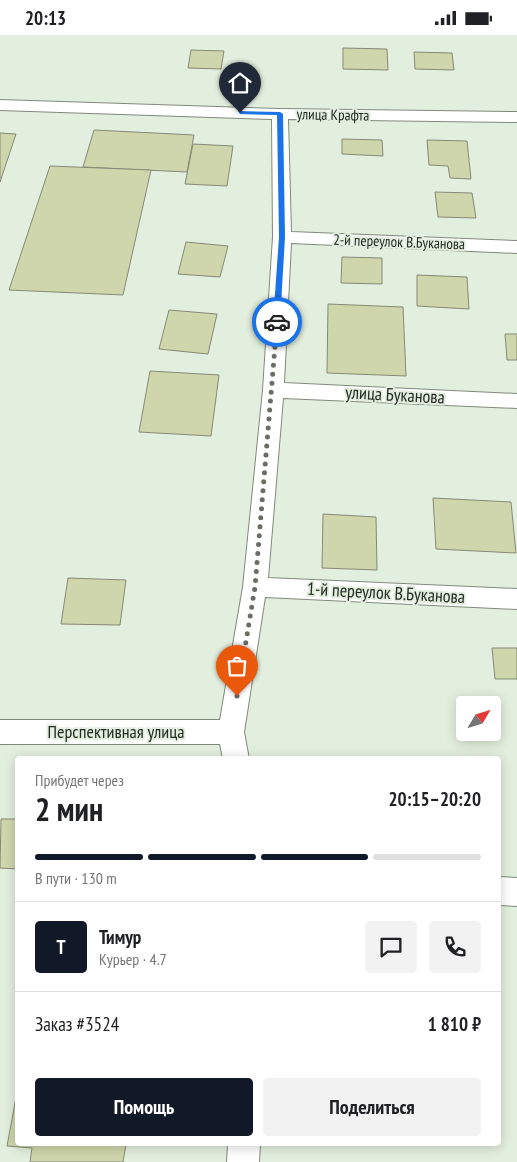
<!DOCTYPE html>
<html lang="ru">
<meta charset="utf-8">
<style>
:root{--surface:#fff;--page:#f2f2f2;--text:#202124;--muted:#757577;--line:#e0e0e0;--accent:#111827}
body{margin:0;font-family:"PT Sans Narrow",sans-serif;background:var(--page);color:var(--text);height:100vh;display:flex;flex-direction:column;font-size:19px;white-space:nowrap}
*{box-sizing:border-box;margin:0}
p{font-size:16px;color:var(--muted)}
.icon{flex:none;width:28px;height:28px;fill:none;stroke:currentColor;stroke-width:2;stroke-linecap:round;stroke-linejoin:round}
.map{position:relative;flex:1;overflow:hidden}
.panel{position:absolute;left:15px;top:721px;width:486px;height:390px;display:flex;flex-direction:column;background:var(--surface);border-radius:5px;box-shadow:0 2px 12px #0003}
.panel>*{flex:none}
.needle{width:32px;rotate:52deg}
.controls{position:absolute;left:456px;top:661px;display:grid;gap:10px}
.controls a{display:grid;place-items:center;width:45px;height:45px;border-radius:5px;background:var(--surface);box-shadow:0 2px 12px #0003;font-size:25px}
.pin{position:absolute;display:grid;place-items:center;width:42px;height:42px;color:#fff;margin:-51px -21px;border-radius:50% 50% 50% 0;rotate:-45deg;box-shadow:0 0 5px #0007}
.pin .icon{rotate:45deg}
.courier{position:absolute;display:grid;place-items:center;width:50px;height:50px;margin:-25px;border:4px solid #1a73e8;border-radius:50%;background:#fff;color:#222;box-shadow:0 1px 6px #0007}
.headline em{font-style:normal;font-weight:700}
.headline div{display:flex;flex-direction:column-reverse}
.headline{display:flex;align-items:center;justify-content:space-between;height:85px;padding:0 20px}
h1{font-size:32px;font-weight:700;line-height:38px}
.bar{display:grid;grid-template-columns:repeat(4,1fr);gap:8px 5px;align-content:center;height:60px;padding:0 20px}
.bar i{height:6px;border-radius:4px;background:var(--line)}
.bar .current{background:var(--accent)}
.bar p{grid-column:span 4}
.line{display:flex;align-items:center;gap:12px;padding:0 20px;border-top:1px solid var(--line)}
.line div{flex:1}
.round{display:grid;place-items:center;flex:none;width:52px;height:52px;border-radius:5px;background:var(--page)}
.button{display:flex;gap:10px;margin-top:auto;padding:10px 20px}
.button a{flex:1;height:58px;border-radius:5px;background:var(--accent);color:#fff;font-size:20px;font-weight:700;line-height:58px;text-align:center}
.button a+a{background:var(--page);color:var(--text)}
.status{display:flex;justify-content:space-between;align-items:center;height:35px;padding:0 25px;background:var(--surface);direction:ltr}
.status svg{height:14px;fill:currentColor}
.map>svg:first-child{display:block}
.building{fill:#cfd6ab;stroke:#868977}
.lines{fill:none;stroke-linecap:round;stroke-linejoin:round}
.street-casing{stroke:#7f8a7b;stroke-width:2}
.street{fill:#fff;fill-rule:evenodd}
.route{fill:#1a73e8}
.done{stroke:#686e64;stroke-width:5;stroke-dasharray:0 9}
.labels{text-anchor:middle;stroke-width:4;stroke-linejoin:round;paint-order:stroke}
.far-street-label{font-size:15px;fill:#252923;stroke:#e3efde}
.street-label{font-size:18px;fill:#252923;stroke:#e3efde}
</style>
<div class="status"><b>20:13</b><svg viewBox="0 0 49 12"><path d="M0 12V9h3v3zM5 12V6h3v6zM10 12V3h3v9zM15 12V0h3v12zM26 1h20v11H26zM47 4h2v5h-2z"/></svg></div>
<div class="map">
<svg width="517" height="1127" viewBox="0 0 517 1127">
<rect width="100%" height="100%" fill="#e3efde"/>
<!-- building -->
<g class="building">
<path d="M343 13 387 14 388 35 343 34Z"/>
<path d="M191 15 224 16 221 34 188 33Z"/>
<path d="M414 17 452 18 454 35 415 34Z"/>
<path d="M94 95 194 100 187 137 83 132Z"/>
<path d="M0 98 16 99 0 147Z"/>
<path d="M342 104 382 105 383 121 342 119Z"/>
<path d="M427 105 467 106 471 144 450 143 448 131 429 130Z"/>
<path d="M193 109 233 111 227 151 185 149Z"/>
<path d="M50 131 151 135 123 260 9 255Z"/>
<path d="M435 157 472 158 476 183 438 182Z"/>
<path d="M186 207 228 211 220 242 178 239Z"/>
<path d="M342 222 382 223V249L341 248Z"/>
<path d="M417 240 467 242 469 274 417 271Z"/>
<path d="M328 269 403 272 406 341 327 338Z"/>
<path d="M169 275 217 279 208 319 159 314Z"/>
<path d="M505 299H517V325H507Z"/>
<path d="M150 336 219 340 211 401 139 397Z"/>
<path d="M433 463 511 467 516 518 436 514Z"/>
<path d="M323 479 376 482 377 535 322 533Z"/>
<path d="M68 543 126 545 120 590 61 589Z"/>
<path d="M492 613H517V644H495Z"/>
<path d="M1 784H18V834L0 833Z"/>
<path d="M18 1052V1109H126L123 1127H30L32 1113 7 1111Z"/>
</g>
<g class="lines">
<!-- street casing -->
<g class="street-casing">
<g id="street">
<path d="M0 65 280 74 517 77V87L288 84 291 197 517 206V218L291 208 284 348 517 359V373L283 363 268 543 517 554V574L265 562 244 697 249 724H223L220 709H0V685H220L243 552 263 355 273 202 272 84 0 75Z"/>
<path d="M499 842 517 843V871L499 870Z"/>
<path d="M228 1109H260L259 1127H227Z"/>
</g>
</g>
<!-- street -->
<use href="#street" class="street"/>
</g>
<!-- route -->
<path class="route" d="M238 76 280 77 283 79 285 202 280 287 277 289 273 287 279 202 277 80 240 79Z"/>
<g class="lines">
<!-- done -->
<path class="done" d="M237 661 255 552 277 287"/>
</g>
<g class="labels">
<!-- far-street labels -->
<g class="far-street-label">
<text transform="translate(333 80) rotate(1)" y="5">улица Крафта</text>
<text transform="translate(399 207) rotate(2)" y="5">2-й переулок В.Буканова</text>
</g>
<!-- street labels -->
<g class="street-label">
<text transform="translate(395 360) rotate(3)" y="6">улица Буканова</text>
<text transform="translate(386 558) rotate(3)" y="6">1-й переулок В.Буканова</text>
<text x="116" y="703">Перспективная улица</text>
</g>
</g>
</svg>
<div class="controls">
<a><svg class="needle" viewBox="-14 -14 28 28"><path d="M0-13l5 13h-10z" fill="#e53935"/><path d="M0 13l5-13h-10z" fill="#757577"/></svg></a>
</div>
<div class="pin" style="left:237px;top:661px;background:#ea580c"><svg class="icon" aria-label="bag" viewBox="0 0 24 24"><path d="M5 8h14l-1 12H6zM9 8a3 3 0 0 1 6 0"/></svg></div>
<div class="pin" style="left:240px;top:78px;background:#1f2937"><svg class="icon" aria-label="home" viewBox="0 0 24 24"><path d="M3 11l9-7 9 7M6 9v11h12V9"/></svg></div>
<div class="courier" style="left:277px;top:287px"><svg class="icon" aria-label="car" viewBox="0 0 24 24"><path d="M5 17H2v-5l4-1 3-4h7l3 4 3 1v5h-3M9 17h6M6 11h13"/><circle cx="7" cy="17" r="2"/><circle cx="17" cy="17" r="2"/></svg></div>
<section class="panel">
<div class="headline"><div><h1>2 мин</h1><p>Прибудет через</p></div><em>20:15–20:20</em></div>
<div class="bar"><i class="current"></i><i class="current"></i><i class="current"></i><i></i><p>В пути · 130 m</p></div>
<div class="line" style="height:90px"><b class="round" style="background:var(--accent);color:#fff">Т</b><div><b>Тимур</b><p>Курьер · 4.7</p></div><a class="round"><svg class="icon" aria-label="chat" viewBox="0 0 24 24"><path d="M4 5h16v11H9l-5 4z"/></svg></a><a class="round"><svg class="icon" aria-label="phone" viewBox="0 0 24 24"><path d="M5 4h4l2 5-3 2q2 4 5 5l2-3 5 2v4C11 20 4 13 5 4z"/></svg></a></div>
<div class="line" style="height:65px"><div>Заказ #3524</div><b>1 810 ₽</b></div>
<div class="button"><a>Помощь</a><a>Поделиться</a></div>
</section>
</div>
